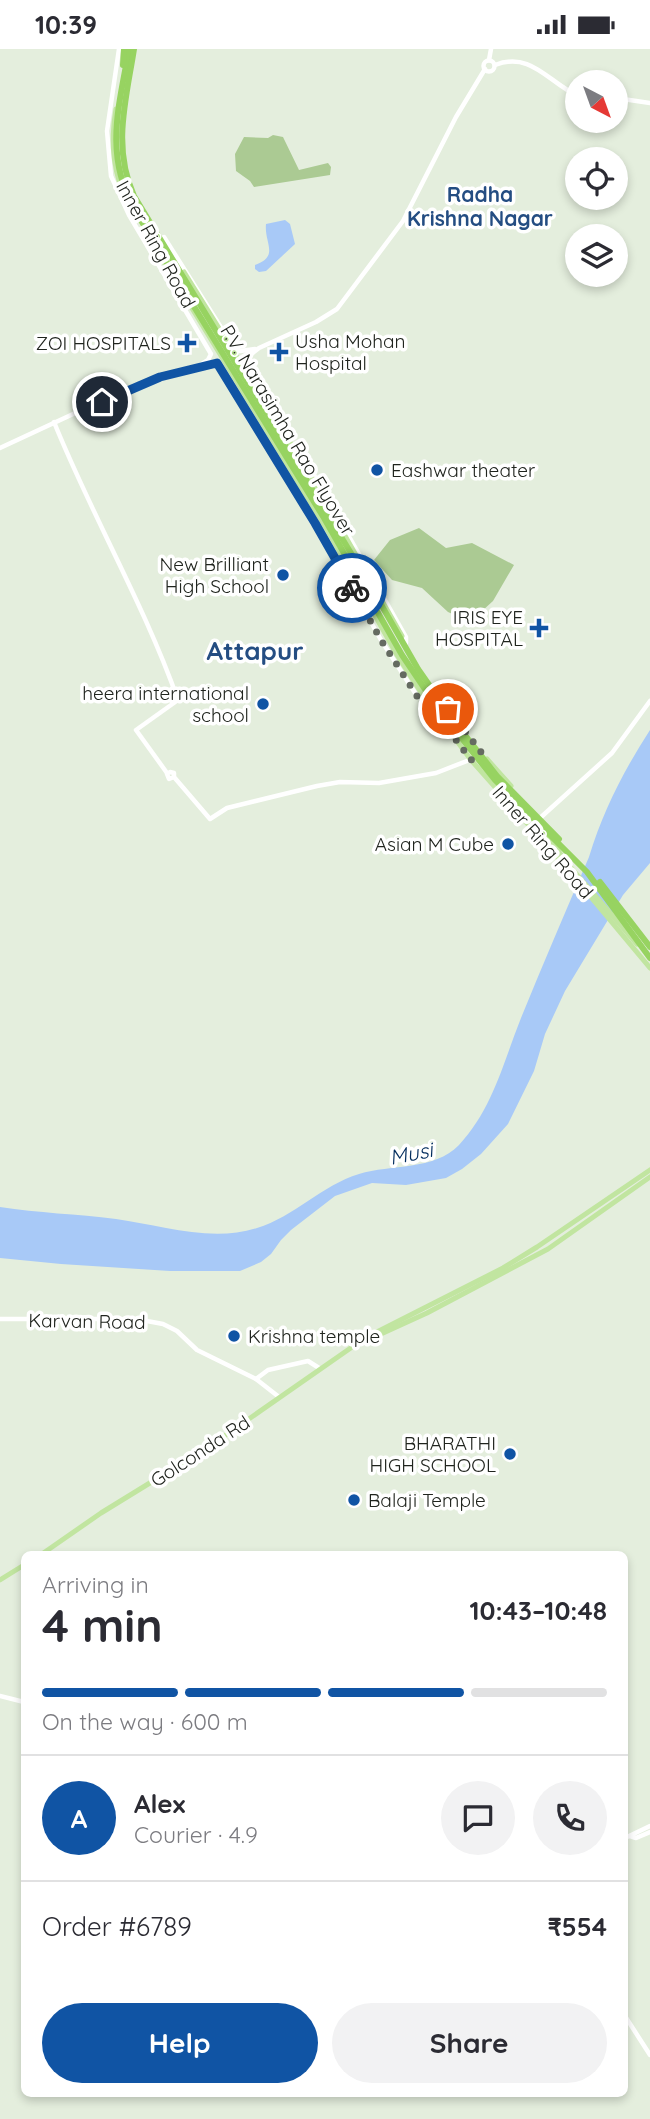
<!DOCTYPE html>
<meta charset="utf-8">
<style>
:root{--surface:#fff;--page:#f2f2f3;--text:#2b2b33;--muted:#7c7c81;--line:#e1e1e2;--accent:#1054a4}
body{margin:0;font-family:Quicksand,sans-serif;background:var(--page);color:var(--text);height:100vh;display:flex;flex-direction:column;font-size:26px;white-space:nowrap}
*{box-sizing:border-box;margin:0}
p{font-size:23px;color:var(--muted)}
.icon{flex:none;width:38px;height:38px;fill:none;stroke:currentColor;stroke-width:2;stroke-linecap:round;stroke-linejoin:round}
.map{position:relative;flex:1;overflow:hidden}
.side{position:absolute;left:21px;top:1502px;width:607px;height:546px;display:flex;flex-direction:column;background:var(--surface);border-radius:10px;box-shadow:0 4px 10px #0003}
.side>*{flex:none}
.needle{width:46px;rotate:139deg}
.controls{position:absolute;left:565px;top:21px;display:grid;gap:14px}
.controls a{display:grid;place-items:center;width:63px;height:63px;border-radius:50%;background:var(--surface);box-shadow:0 4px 10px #0003;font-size:35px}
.pin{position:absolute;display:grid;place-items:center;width:60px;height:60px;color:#fff;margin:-30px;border:4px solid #fff;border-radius:50%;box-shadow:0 2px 7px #0007}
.courier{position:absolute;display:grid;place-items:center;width:70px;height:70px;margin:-35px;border:5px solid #1054a4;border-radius:50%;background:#fff;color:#222;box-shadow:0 2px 9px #0007}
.summary em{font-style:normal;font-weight:700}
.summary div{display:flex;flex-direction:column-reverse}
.summary{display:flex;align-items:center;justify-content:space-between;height:119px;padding:0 21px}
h1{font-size:46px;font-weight:700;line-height:52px}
.bar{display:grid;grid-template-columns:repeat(4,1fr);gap:10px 7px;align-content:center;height:84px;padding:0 21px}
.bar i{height:9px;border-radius:5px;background:var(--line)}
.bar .current{background:var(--accent)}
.bar p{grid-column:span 4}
.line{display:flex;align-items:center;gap:18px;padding:0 21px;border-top:2px solid var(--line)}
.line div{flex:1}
.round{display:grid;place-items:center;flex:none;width:74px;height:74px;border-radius:37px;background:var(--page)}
.cta{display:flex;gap:14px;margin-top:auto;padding:14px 21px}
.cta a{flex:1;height:80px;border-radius:42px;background:var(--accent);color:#fff;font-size:28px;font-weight:700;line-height:80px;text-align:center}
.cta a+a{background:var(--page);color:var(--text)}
.status{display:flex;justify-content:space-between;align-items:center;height:49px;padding:0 35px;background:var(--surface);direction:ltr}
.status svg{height:19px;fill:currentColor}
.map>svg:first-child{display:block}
.green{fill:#abca93}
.water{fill:#a8c9f7}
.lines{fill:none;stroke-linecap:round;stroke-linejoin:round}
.minor{stroke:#fff;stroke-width:4.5}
.major{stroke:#c1e5a0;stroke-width:5}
.highway{stroke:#97d361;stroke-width:6}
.done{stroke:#656b61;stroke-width:7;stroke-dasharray:0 12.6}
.route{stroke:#1054a4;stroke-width:9}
.poi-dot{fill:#1054a4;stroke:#fff;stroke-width:2.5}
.labels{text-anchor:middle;stroke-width:7;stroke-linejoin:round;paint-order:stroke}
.street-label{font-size:19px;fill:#20241e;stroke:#fff}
.poi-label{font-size:19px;fill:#20241e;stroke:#fff;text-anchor:end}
.neighbourhood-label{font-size:21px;font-weight:bold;fill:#244d82;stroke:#fff}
.water-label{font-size:21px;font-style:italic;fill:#032c5d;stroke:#fff}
.district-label{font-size:26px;font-weight:bold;fill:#244d82;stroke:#fff}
</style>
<div class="status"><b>10:39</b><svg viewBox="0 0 49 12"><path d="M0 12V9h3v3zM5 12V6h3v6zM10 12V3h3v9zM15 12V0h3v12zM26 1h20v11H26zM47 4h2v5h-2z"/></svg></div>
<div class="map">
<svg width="650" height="2070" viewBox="0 0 650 2070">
<rect width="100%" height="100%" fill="#e4eedd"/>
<!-- green -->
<g class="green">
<path d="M273 86 283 88 299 121 328 114 331 118 330 126 254 138 250 132 236 122 235 105 244 88 268 89Z"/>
<path d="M419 479 446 499 472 494 514 516 493 552 470 573 448 563 422 539 392 531 374 511 390 491Z"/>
</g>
<!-- water -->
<g class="water">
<path d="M285 171 290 175 295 195 266 222 259 223 255 220V216C280 207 264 194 266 175Z"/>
<path d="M650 681V814L623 846 565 942 545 985 534 1022 508 1075 481 1105 462 1120 446 1129 406 1136 372 1134 335 1147 291 1181 281 1191 271 1205 261 1213 240 1222H170L61 1215 0 1209V1158C38 1164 77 1165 116 1170 161 1176 211 1194 257 1179 294 1168 322 1136 359 1125 391 1115 434 1122 459 1096 493 1059 503 1014 521 969 543 915 566 861 589 808 603 762 624 721 650 681Z"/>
</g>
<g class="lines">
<!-- minor -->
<g class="minor">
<path d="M119 0 107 82 111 127 129 166 211 305 208 311 194 320"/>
<path d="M489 11 491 0"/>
<circle cx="489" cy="17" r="5.5"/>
<path d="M495 16C531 2 548 33 578 47"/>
<path d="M616 49 650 54"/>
<path d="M162 189 164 188 234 299 240 302 255 300"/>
<path d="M243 318 245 310 259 299 316 273 337 260 403 172 456 68 485 20"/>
<path d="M54 373C92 467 144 555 178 651L136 681 167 724"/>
<path d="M0 399 127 340 160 328 217 314 315 474 381 591 417 647 422 645"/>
<path d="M304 414 309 417 406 588V594"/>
<path d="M174 728 169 730 167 725 170 723 174 724V728L210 770 227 759 317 737 340 733 379 734 436 724 472 710"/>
<path d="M540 769 612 704 650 652"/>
<path d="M0 1270H104L147 1272 163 1275 177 1282 197 1301 256 1330 268 1321 308 1312 319 1319"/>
<path d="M256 1330 279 1348"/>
<path d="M0 1647 24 1653"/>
<path d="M630 1787 636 1789 650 1783"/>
<path d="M625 1789 650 1777"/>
<path d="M625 1967 650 2006"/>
</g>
<!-- major -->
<g class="major">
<path d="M116 60C110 94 113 126 129 156"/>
<path d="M154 197 328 482 397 606 422 645 471 711 564 816 650 919"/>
<path d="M184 223 311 427 402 587"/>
<path d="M487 710 511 737"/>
<path d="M546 783 565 812 637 895"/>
<path d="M359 1295 427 1264 548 1200 650 1128"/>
<path d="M42 1505 101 1464 210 1397 365 1289 503 1219 537 1198 650 1121"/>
<path d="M0 1531 24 1516"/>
</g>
<!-- highway -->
<g class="highway">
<path d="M129 0C119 58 104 104 134 160L324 469 402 606 439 661 495 731 587 823 650 909"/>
<path d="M134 0C126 51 112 98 134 147L363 524 418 620 457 676 497 727 559 790"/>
<path d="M123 16 124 0"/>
<path d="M600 833 650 898"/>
</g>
</g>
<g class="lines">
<!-- done -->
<path class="done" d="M352 539 381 591 417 647 422 645 471 711 481 703 448 660"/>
<!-- route -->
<path class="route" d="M102 353 160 328 217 314 315 474 352 539"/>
</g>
<!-- markers -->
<g class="poi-dot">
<path d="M183.5 283.5h7v7h7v7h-7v7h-7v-7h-7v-7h7z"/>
<path d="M275.5 292.5h7v7h7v7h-7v7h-7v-7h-7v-7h7z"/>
<circle cx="377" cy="421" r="7"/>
<circle cx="283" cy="526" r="7"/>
<path d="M535.5 568.5h7v7h7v7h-7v7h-7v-7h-7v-7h7z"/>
<circle cx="263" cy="655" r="7"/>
<circle cx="508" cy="795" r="7"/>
<circle cx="234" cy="1287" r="7"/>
<circle cx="510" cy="1405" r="7"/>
<circle cx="354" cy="1451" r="7"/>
</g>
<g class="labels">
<!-- street labels -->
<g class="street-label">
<text transform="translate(156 195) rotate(61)" y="7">Inner Ring Road</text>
<text transform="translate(288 381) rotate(59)" y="7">P.V. Narasimha Rao Flyover</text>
<text transform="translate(543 793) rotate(49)" y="7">Inner Ring Road</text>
<text transform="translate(87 1272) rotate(1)" y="7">Karvan Road</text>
<text transform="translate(200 1402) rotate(-33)" y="7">Golconda Rd</text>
</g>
<!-- poi labels -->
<g class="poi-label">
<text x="295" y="299" text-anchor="start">Usha Mohan<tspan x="295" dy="22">Hospital</tspan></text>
<text x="171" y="301">ZOI HOSPITALS</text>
<text x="391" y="428" text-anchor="start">Eashwar theater</text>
<text x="269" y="522">New Brilliant<tspan x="269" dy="22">High School</tspan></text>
<text x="523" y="575">IRIS EYE<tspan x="523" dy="22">HOSPITAL</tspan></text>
<text x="249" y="651">heera international<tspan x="249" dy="22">school</tspan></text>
<text x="494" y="802">Asian M Cube</text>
<text x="248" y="1294" text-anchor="start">Krishna temple</text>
<text x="496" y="1401">BHARATHI<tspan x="496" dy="22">HIGH SCHOOL</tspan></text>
<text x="368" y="1458" text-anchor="start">Balaji Temple</text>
</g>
<!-- neighbourhood labels -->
<g class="neighbourhood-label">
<text x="480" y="153">Radha<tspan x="480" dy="24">Krishna Nagar</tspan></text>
</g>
<!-- water labels -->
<g class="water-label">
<text transform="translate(411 1105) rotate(-11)" y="7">Musi</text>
</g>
<!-- district labels -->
<g class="district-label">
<text x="255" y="611">Attapur</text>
</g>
</g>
</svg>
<div class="controls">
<a><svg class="needle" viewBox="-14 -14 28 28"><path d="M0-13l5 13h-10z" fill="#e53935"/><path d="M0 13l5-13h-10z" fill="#7c7c81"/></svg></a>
<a><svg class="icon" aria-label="locate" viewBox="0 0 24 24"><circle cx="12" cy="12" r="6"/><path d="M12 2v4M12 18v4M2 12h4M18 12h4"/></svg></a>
<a><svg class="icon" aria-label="layers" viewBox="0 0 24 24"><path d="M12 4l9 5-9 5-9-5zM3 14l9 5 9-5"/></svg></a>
</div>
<div class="pin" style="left:448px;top:660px;background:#ea580c"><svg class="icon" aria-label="bag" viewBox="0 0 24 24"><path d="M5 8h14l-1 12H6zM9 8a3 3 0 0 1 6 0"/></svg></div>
<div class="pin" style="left:102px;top:353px;background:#1f2937"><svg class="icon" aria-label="home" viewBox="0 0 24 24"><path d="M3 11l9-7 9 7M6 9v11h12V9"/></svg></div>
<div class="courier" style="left:352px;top:539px"><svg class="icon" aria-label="bike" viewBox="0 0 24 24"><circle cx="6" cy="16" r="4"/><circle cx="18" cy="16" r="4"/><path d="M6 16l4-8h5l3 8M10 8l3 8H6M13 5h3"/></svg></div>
<section class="side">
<div class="summary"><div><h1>4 min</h1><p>Arriving in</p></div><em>10:43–10:48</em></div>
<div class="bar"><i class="current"></i><i class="current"></i><i class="current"></i><i></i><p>On the way · 600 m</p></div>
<div class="line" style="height:126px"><b class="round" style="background:var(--accent);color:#fff">A</b><div><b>Alex</b><p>Courier · 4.9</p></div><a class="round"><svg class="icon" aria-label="chat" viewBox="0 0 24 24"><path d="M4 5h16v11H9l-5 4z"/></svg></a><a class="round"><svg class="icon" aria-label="phone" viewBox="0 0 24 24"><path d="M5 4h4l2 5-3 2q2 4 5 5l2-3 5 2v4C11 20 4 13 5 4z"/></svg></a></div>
<div class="line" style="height:91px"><div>Order #6789</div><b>₹554</b></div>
<div class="cta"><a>Help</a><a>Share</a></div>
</section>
</div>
